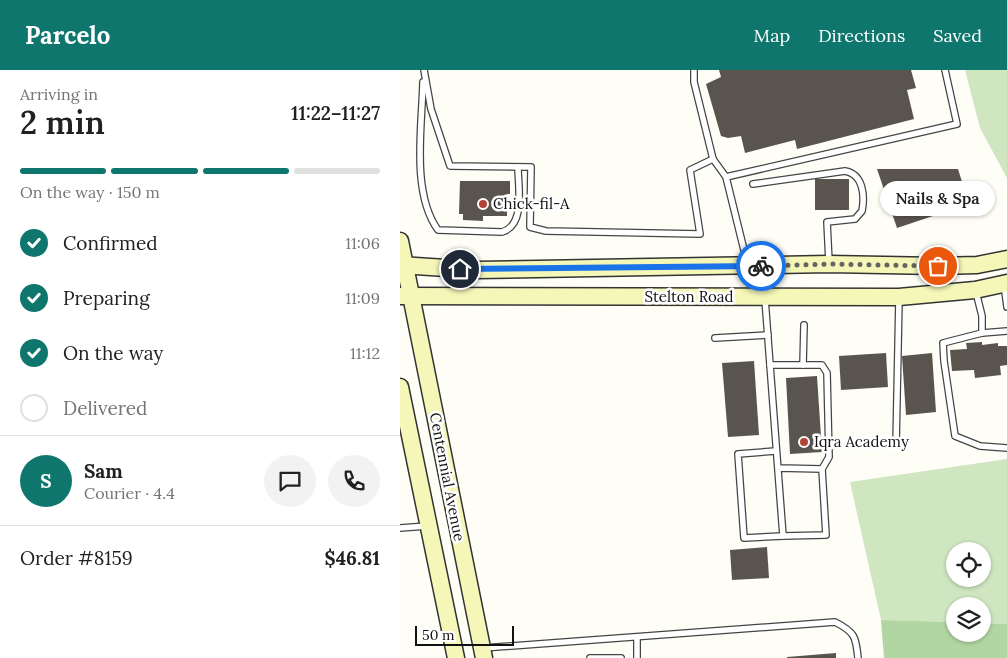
<!DOCTYPE html>
<meta charset="utf-8">
<style>
:root{--surface:#fff;--page:#f2f2f2;--text:#202124;--muted:#757577;--line:#e0e0e0;--accent:#0f766e}
body{margin:0;font-family:Lora,serif;background:var(--page);color:var(--text);height:100vh;display:flex;flex-direction:column;font-size:19px;white-space:nowrap}
*{box-sizing:border-box;margin:0}
p{font-size:16px;color:var(--muted)}
.icon{flex:none;width:28px;height:28px;fill:none;stroke:currentColor;stroke-width:2;stroke-linecap:round;stroke-linejoin:round}
.map{position:relative;flex:1;overflow:hidden}
.sheet{display:flex;flex-direction:column;background:var(--surface);width:400px}
.sheet>*{flex:none}
.buttons{position:absolute;left:546px;top:472px;display:grid;gap:10px}
.buttons a{display:grid;place-items:center;width:45px;height:45px;border-radius:50%;background:var(--surface);box-shadow:0 1px 4px #0004;font-size:25px}
.scale{position:absolute;left:15px;bottom:12px;width:99px;box-sizing:border-box;padding-left:5px;border:2px solid #111;border-top:0;font-size:14px;line-height:18px;white-space:nowrap;color:#111;-webkit-text-stroke:4px #fff;paint-order:stroke}
.pin{position:absolute;display:grid;place-items:center;width:42px;height:42px;color:#fff;margin:-21px;border:2px solid #fff;border-radius:50%;box-shadow:0 1px 5px #0007}
.courier{position:absolute;display:grid;place-items:center;width:50px;height:50px;margin:-25px;border:4px solid #1a73e8;border-radius:50%;background:#fff;color:#222;box-shadow:0 1px 6px #0007}
.bubble{position:absolute;height:35px;border-radius:18px;background:var(--surface);box-shadow:0 1px 4px #0004;font-size:16px;font-weight:600;line-height:35px;text-align:center}
.summary em{font-style:normal;font-weight:600}
.summary div{display:flex;flex-direction:column-reverse}
.summary{display:flex;align-items:center;justify-content:space-between;height:85px;padding:0 20px}
h1{font-size:32px;font-weight:600;line-height:38px}
.bar{display:grid;grid-template-columns:repeat(4,1fr);gap:8px 5px;align-content:center;height:60px;padding:0 20px}
.bar i{height:6px;border-radius:4px;background:var(--line)}
.bar .active{background:var(--accent)}
.bar p{grid-column:span 4}
.line{display:flex;align-items:center;gap:12px;padding:0 20px;border-top:1px solid var(--line)}
.line div{flex:1}
.round{display:grid;place-items:center;flex:none;width:52px;height:52px;border-radius:26px;background:var(--page)}
ol{padding:0 20px;list-style:none}
li{display:flex;align-items:center;gap:15px;height:55px}
li p{margin-inline-start:auto}
li .icon{padding:5px;border-radius:50%;background:var(--accent);color:#fff;stroke-width:4}
li:last-child{color:var(--muted)}
li i{width:28px;height:28px;border:2px solid var(--line);border-radius:50%}
header{display:flex;align-items:center;gap:30px;box-sizing:border-box;height:70px;padding:0 25px;background:var(--accent);color:#fff}
header strong{font-size:24px}
nav{display:flex;gap:28px;margin-inline-start:auto;font-size:18px}
main{display:flex;flex:1;min-height:0}
.map>svg:first-child{display:block}
.green{fill:#cfe6c1;fill-rule:evenodd}
.forest{fill:#b1d6a2}
.building{fill:#59544e}
.lines{fill:none;stroke-linecap:round;stroke-linejoin:round}
.service-casing{stroke:#444;stroke-width:8}
.secondary-casing{stroke:#333;stroke-width:19}
.service{stroke:#fff;stroke-width:5.5}
.secondary{stroke:#f4f7b8;stroke-width:16}
.done{stroke:#646461;stroke-width:5;stroke-dasharray:0 9}
.route{stroke:#1a73e8;stroke-width:6}
.poi-dot{fill:#b44336;stroke:#fff;stroke-width:2}
.labels{text-anchor:middle;stroke-width:5;stroke-linejoin:round;paint-order:stroke}
.poi-label{font-size:15px;fill:#111;stroke:#fff;text-anchor:start}
.street-label{font-size:15px;fill:#111;stroke:#fff}
</style>
<header>
<strong>Parcelo</strong>
<nav><a>Map</a><a>Directions</a><a>Saved</a></nav>
</header>
<main>
<section class="sheet">
<div class="summary"><div><h1>2 min</h1><p>Arriving in</p></div><em>11:22–11:27</em></div>
<div class="bar"><i class="active"></i><i class="active"></i><i class="active"></i><i></i><p>On the way · 150 m</p></div>
<ol>
<li><svg class="icon" aria-label="check" viewBox="0 0 24 24"><path d="M5 12l5 5 9-10"/></svg>Confirmed<p>11:06</p></li>
<li><svg class="icon" aria-label="check" viewBox="0 0 24 24"><path d="M5 12l5 5 9-10"/></svg>Preparing<p>11:09</p></li>
<li><svg class="icon" aria-label="check" viewBox="0 0 24 24"><path d="M5 12l5 5 9-10"/></svg>On the way<p>11:12</p></li>
<li><i></i>Delivered</li>
</ol>
<div class="line" style="height:90px"><b class="round" style="background:var(--accent);color:#fff">S</b><div><b>Sam</b><p>Courier · 4.4</p></div><a class="round"><svg class="icon" aria-label="chat" viewBox="0 0 24 24"><path d="M4 5h16v11H9l-5 4z"/></svg></a><a class="round"><svg class="icon" aria-label="phone" viewBox="0 0 24 24"><path d="M5 4h4l2 5-3 2q2 4 5 5l2-3 5 2v4C11 20 4 13 5 4z"/></svg></a></div>
<div class="line" style="height:65px"><div>Order #8159</div><b>$46.81</b></div>
</section>
<div class="map">
<svg width="607" height="588" viewBox="0 0 607 588">
<rect width="100%" height="100%" fill="#fefef6"/>
<!-- green -->
<g class="green">
<path d="M565 0H607V108L580 58Z"/>
<path d="M607 389V554L583 553 582 536H555V552L481 550 450 412ZM555 481H582V509H555Z"/>
</g>
<!-- forest -->
<path class="forest" d="M481 550 555 552V564H582L583 553 607 554V588H484Z"/>
<!-- building -->
<g class="building">
<path d="M319 0H511L516 18 507 20 514 49 397 79 395 70 345 83 341 66 328 68 321 66 306 14 321 7Z"/>
<path d="M477 99H558L569 134 497 158Z"/>
<rect x="415" y="109" width="34" height="31"/>
<path d="M60 111H110V124H107V146H83V151L63 150V144H59Z"/>
<path d="M582 272V275L598 273V276H607V295L600 296 601 305 575 308 574 300 552 301 550 280 567 279 566 273Z"/>
<path d="M486 283 488 317 441 320 439 286Z"/>
<path d="M532 283 536 342 506 345 502 286Z"/>
<path d="M354 291 359 365 328 367 322 293Z"/>
<path d="M417 306 422 382 390 384 386 308Z"/>
<path d="M367 477 369 508 332 510 330 480Z"/>
<path d="M436 583V588H387V587Z"/>
</g>
<g class="lines">
<!-- service casing -->
<g class="service-casing">
<g id="service">
<path d="M24 0 31 39 50 96 131 97 130 157 146 161 300 164 290 100 313 89"/>
<path d="M294 0V12L313 89 326 107 557 54 545 0"/>
<path d="M23 12C22 56 11 123 38 160L102 162C126 155 118 116 118 97"/>
<path d="M326 107 344 180 359 190"/>
<path d="M353 114 445 101C463 104 465 125 462 141L455 149 427 152 429 192"/>
<path d="M604 214 607 237"/>
<path d="M576 222 582 246V263L543 273 544 291 555 366 580 376 607 378"/>
<path d="M365 229 383 466 426 465 422 399 378 398"/>
<path d="M582 263 607 261"/>
<path d="M315 268 368 265"/>
<path d="M370 295H422L427 303 429 387 422 399"/>
<path d="M403 295 404 255"/>
<path d="M496 375 499 229"/>
<path d="M376 381 338 384 344 468 383 466"/>
<path d="M0 458 27 456"/>
<path d="M83 578 435 552C455 562 456 567 458 588"/>
<path d="M190 588H221"/>
<path d="M237 588V567"/>
</g>
</g>
<!-- secondary casing -->
<g class="secondary-casing">
<g id="secondary">
<path d="M0 171 84 588"/>
<path d="M0 195 76 200 429 194 538 196 577 195 607 189"/>
<path d="M0 226 499 227 575 220 607 213"/>
<path d="M0 317 56 588"/>
</g>
</g>
<!-- service -->
<use href="#service" class="service"/>
<!-- secondary -->
<use href="#secondary" class="secondary"/>
</g>
<g class="lines">
<!-- done -->
<path class="done" d="M361 196 429 194 538 196"/>
<!-- route -->
<path class="route" d="M60 199 361 196"/>
</g>
<!-- markers -->
<g class="poi-dot">
<circle cx="83" cy="134" r="5"/>
<circle cx="404" cy="372" r="5"/>
</g>
<g class="labels">
<!-- poi labels -->
<g class="poi-label">
<text x="93" y="139">Chick-fil-A</text>
<text x="414" y="377">Iqra Academy</text>
</g>
<!-- street labels -->
<g class="street-label">
<text x="289" y="232">Stelton Road</text>
<text transform="translate(47 407) rotate(79)" y="5">Centennial Avenue</text>
</g>
</g>
</svg>
<div class="buttons">
<a><svg class="icon" aria-label="locate" viewBox="0 0 24 24"><circle cx="12" cy="12" r="6"/><path d="M12 2v4M12 18v4M2 12h4M18 12h4"/></svg></a>
<a><svg class="icon" aria-label="layers" viewBox="0 0 24 24"><path d="M12 4l9 5-9 5-9-5zM3 14l9 5 9-5"/></svg></a>
</div>
<div class="scale">50 m</div>
<div class="pin" style="left:538px;top:196px;background:#ea580c"><svg class="icon" aria-label="bag" viewBox="0 0 24 24"><path d="M5 8h14l-1 12H6zM9 8a3 3 0 0 1 6 0"/></svg></div>
<div class="pin" style="left:60px;top:199px;background:#1f2937"><svg class="icon" aria-label="home" viewBox="0 0 24 24"><path d="M3 11l9-7 9 7M6 9v11h12V9"/></svg></div>
<div class="courier" style="left:361px;top:196px"><svg class="icon" aria-label="bike" viewBox="0 0 24 24"><circle cx="6" cy="16" r="4"/><circle cx="18" cy="16" r="4"/><path d="M6 16l4-8h5l3 8M10 8l3 8H6M13 5h3"/></svg></div>
<div class="bubble" style="left:480px;top:111px;width:115px">Nails &amp; Spa</div>
</div>
</main>
